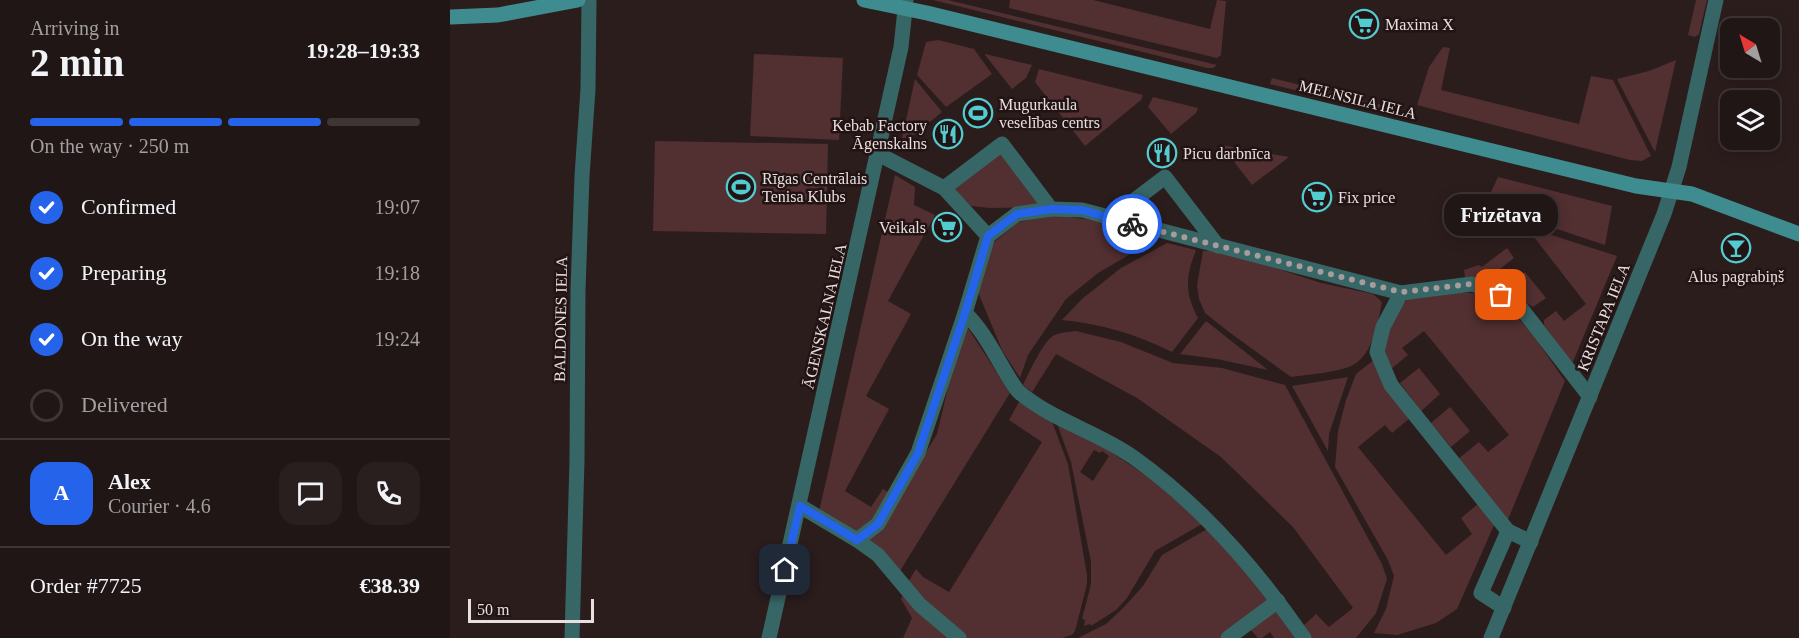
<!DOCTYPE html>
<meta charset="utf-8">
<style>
:root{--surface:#211616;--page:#291f1f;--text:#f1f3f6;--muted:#a29fa1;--line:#3e3535;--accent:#2563eb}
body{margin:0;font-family:Georgia,serif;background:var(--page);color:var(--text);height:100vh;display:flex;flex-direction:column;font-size:22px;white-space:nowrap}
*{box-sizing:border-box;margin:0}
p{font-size:20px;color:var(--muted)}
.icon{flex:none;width:33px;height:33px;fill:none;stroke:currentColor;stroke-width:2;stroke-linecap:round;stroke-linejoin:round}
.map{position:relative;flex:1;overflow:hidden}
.side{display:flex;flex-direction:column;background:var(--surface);width:450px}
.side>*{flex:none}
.needle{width:39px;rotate:322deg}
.buttons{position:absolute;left:1270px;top:18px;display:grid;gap:12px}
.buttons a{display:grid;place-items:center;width:60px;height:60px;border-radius:12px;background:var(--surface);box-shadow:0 3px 15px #0003,0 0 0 2px var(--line);font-size:30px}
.scale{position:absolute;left:18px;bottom:15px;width:126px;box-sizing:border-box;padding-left:6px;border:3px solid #eadfdf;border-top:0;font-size:16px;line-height:21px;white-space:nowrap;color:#eadfdf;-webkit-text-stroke:4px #221414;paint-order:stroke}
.pin{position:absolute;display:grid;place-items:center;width:51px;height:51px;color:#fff;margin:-26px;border-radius:12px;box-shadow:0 3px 9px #0006}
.courier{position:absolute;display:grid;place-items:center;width:60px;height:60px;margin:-30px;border:4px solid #2563eb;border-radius:50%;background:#fff;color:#222;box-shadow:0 2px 8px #0007}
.bubble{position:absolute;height:42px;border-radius:18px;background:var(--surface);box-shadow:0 3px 15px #0003,0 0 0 2px var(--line);font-size:20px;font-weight:600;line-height:42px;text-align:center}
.head em{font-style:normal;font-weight:600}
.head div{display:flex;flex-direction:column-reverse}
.head{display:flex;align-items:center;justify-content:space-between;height:102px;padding:0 30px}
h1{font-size:39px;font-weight:600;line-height:45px}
.bar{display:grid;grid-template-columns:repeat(4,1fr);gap:9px 6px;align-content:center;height:72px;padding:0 30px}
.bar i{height:8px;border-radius:4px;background:var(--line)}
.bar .on{background:var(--accent)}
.bar p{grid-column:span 4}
.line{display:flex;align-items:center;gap:15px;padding:0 30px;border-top:2px solid var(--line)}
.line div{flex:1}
.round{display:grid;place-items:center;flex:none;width:63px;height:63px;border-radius:18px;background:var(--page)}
ol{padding:0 30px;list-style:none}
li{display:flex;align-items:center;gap:18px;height:66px}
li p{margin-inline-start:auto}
li .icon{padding:6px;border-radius:50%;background:var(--accent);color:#fff;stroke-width:4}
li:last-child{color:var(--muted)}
li i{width:33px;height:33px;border:3px solid var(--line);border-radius:50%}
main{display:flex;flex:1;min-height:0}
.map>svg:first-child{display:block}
.green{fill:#522f30;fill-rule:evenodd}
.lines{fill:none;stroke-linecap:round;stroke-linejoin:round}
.street{stroke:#376667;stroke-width:15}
.secondary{stroke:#3e8c8f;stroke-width:15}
.done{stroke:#a89b9b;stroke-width:6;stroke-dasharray:0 10.8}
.route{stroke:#2563eb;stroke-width:8}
.labels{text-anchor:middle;stroke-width:5;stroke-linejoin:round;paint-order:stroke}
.poi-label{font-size:16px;fill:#eadfdf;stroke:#221414;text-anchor:start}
.street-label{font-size:16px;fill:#eadfdf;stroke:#221414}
</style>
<main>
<section class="side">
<div class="head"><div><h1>2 min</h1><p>Arriving in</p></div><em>19:28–19:33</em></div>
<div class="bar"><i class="on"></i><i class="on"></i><i class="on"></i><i></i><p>On the way · 250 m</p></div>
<ol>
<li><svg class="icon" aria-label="check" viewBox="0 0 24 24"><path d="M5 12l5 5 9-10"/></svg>Confirmed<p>19:07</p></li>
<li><svg class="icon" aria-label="check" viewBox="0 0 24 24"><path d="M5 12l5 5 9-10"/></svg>Preparing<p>19:18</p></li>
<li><svg class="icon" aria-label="check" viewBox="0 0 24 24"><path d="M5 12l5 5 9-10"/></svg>On the way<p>19:24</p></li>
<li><i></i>Delivered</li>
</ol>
<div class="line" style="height:108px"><b class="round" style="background:var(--accent);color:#fff">A</b><div><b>Alex</b><p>Courier · 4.6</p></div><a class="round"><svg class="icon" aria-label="chat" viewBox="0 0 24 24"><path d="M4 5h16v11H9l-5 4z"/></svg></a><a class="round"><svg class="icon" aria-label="phone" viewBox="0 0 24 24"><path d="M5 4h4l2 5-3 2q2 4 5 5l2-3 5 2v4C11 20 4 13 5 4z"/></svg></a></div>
<div class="line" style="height:78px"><div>Order #7725</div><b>€38.39</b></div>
</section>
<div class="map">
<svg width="1349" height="638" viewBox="0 0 1349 638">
<rect width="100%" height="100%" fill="#2c1d1d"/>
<!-- green -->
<g class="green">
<path d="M483 0H498L767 65 763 68H757Z"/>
<path d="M560 0H643L760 29 767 0 776 1 771 55 767 58 559 8Z"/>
<path d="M1246 0H1257L1249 34 1245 37 1238 35Z"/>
<path d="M488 40 524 49 542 74 496 107 467 75 476 42Z"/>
<path d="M993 47 1000 48 991 90 1129 124 1141 76 1163 80 1201 156 1192 161 1180 160 967 105 979 67Z"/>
<path d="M304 54 393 58 389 140 300 136Z"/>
<path d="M535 55V54L582 65 576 78 562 89Z"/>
<path d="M1226 60 1205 152 1167 79 1199 71Z"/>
<path d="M589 69 693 95 691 100 635 146 585 82Z"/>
<path d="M822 78 944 108 936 112 820 84Z"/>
<path d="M465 79 492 112 460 138H452Z"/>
<path d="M703 97 748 108 746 113 721 134 698 107Z"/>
<path d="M205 141 378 144 376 234 203 231Z"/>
<path d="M771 145 839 157 802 185Z"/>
<path d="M552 148 597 207 540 208 521 206 500 188Z"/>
<path d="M445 175 465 187 464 205 485 215 438 301 461 314 416 396 439 409 395 491 421 507 433 489 443 495 425 523 406 535 369 512Z"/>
<path d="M1048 177 1162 206 1155 245 1080 220 1058 225 1040 202 1039 196Z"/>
<path d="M604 215 655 222 708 238 648 273 616 299 578 355 570 378 552 350 528 292 543 243 569 222Z"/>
<path d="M1092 232 1167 256 1122 364 1094 325V320L1106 311 1114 321 1136 304 1084 237Z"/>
<path d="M717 243 746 250C736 276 734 292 748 318L722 352C685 334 653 324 612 320L632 299 671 268Z"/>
<path d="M1057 248 1064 258 1037 279 1015 277 1014 270 1029 265 1032 267Z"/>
<path d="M753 251H762L819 266 871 283 923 294 932 302C928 323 923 354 903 365 891 372 855 375 841 377L779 332 755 313 749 299 747 285Z"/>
<path d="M1075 272 1096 298 1083 307C1065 297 1055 287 1075 272Z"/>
<path d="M987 293C1003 293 1023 291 1038 296 1067 306 1097 356 1115 381L1057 522 1007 460 1029 442 1038 452 1059 435 974 331 952 348 958 355 940 370C938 363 934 354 933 347 933 330 949 308 960 296Z"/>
<path d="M756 321 818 370 767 359 730 354Z"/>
<path d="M516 325 560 393 450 571 415 541 432 526 487 434 499 383Z"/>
<path d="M626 331 671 342 723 363 772 368 835 385 932 564 937 579 926 613 906 638H858L851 628 866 614 879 627 903 608 843 527 771 457 687 398 606 354 582 392 573 385C579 373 592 343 603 336 609 332 619 332 626 331Z"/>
<path d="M925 359 960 418 942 433 935 425 908 447 996 555 1022 534 1011 518 1028 504 1044 525 1007 609 986 623 947 635 924 633 936 609 944 576 938 560 885 467 888 431 896 400 906 374Z"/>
<path d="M969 368 990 394 971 411 950 383Z"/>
<path d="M898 377 879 434 878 451 842 386Z"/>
<path d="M570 400 601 419 618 464 637 575V584L625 631 622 635 612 638H517L473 602 457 584 466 569 473 577 499 592 592 442 559 420Z"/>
<path d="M1000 407 1020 431 1001 447 981 423Z"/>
<path d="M606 421 655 448 704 481 752 524 705 551 677 598 666 610 641 626 640 624 634 626 635 620 632 619 641 584V562L621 462ZM644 450 650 453 652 451 659 456 643 481 630 472Z"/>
<path d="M759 528 823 601 772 638H628L656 624 674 607 693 586 712 555Z"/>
<path d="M454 592 504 638H453L462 618 451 599Z"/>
<path d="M827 606 849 638H824L820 632 812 638H808L799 628Z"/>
</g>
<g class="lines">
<!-- street -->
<g class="street">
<path d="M428 154 494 188 538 236 515 313C533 330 544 353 556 373 560 379 564 387 569 392 601 420 648 432 683 457 751 505 807 570 854 638"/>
<path d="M494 188 552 144 601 209 567 214 538 236"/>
<path d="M601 209 632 210 951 293 933 327 927 352 941 385 1058 531 1081 542"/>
<path d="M661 218 715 177 768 246"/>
<path d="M951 293 1022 284 1064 299 1140 397"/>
<path d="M350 506 407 540 428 555 470 605 509 638"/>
<path d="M407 540 428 524 468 453 515 313"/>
<path d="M1054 608 1031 593 1058 531"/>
<path d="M122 638 127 460 128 290 132 176 138 89 139 0"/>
<path d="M319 638 451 47 456 0"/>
<path d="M778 638 828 601"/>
<path d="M1041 638 1214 214 1229 167 1266 0"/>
</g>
<!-- secondary -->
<g class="secondary">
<path d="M414 0 477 13 1186 186 1242 194 1349 234"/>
<path d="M0 17 48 15 128 0"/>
</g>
</g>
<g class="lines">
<!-- done -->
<path class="done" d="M682 224 951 292 1022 284 1051 295"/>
<!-- route -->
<path class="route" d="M335 570 350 506 407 540 428 524 468 453 515 313 538 236 567 214 601 209 632 210 682 224"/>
</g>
<!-- icons -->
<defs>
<g id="supermarket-ring" transform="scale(1.5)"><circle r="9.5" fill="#221414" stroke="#52ccd0" stroke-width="1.5"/><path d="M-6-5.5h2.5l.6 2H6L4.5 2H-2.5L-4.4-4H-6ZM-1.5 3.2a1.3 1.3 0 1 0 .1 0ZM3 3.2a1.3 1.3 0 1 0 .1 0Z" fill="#52ccd0"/></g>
<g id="stadium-ring" transform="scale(1.5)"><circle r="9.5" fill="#221414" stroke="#52ccd0" stroke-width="1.5"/><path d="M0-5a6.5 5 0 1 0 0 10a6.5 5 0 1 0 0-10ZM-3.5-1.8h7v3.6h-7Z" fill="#52ccd0"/></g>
<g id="restaurant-ring" transform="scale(1.5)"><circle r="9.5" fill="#221414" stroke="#52ccd0" stroke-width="1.5"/><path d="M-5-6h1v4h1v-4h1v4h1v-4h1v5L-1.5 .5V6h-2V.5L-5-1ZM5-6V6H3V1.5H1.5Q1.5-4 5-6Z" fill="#52ccd0"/></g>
<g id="bar-ring" transform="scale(1.5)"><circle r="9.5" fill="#221414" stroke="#52ccd0" stroke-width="1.5"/><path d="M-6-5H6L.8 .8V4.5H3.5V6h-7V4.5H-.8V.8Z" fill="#52ccd0"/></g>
</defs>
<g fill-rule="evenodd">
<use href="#supermarket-ring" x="914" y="24"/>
<use href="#stadium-ring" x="528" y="113"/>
<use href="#restaurant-ring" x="498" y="134"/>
<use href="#restaurant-ring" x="712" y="153"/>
<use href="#stadium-ring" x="291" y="187"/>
<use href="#supermarket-ring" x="867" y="197"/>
<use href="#supermarket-ring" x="497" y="227"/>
<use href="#bar-ring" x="1286" y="248"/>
</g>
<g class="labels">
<!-- poi labels -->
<g class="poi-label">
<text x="935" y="30">Maxima X</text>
<text x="549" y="110">Mugurkaula<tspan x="549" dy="18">veselības centrs</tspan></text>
<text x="477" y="131" text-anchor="end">Kebab Factory<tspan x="477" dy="18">Āgenskalns</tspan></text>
<text x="733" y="159">Picu darbnīca</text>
<text x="312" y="184">Rīgas Centrālais<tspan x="312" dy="18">Tenisa Klubs</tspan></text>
<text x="888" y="203">Fix price</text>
<text x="476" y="233" text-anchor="end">Veikals</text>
<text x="1286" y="282" text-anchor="middle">Alus pagrabiņš</text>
</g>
<!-- street labels -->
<g class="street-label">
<text transform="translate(908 99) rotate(14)" y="6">MELNSILA IELA</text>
<text transform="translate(374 316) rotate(-77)" y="6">ĀGENSKALNA IELA</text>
<text transform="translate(1153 317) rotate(-68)" y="6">KRISTAPA IELA</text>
<text transform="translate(110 319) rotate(-89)" y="6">BALDONES IELA</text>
</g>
</g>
</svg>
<div class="buttons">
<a><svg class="needle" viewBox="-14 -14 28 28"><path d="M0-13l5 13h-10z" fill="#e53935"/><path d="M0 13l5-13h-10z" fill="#a29fa1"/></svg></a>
<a><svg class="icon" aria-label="layers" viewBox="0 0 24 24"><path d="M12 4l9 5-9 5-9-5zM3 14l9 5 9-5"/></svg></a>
</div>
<div class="scale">50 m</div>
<div class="pin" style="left:1051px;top:295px;background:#ea580c"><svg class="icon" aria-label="bag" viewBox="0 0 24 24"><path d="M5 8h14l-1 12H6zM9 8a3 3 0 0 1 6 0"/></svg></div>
<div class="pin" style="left:335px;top:570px;background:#1f2937"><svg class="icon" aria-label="home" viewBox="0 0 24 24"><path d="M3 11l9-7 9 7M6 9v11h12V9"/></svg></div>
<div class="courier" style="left:682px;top:224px"><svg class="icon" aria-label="bike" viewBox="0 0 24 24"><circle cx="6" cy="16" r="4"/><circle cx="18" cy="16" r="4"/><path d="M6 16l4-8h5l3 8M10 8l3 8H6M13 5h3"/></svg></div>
<div class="bubble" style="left:994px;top:194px;width:114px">Frizētava</div>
</div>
</main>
